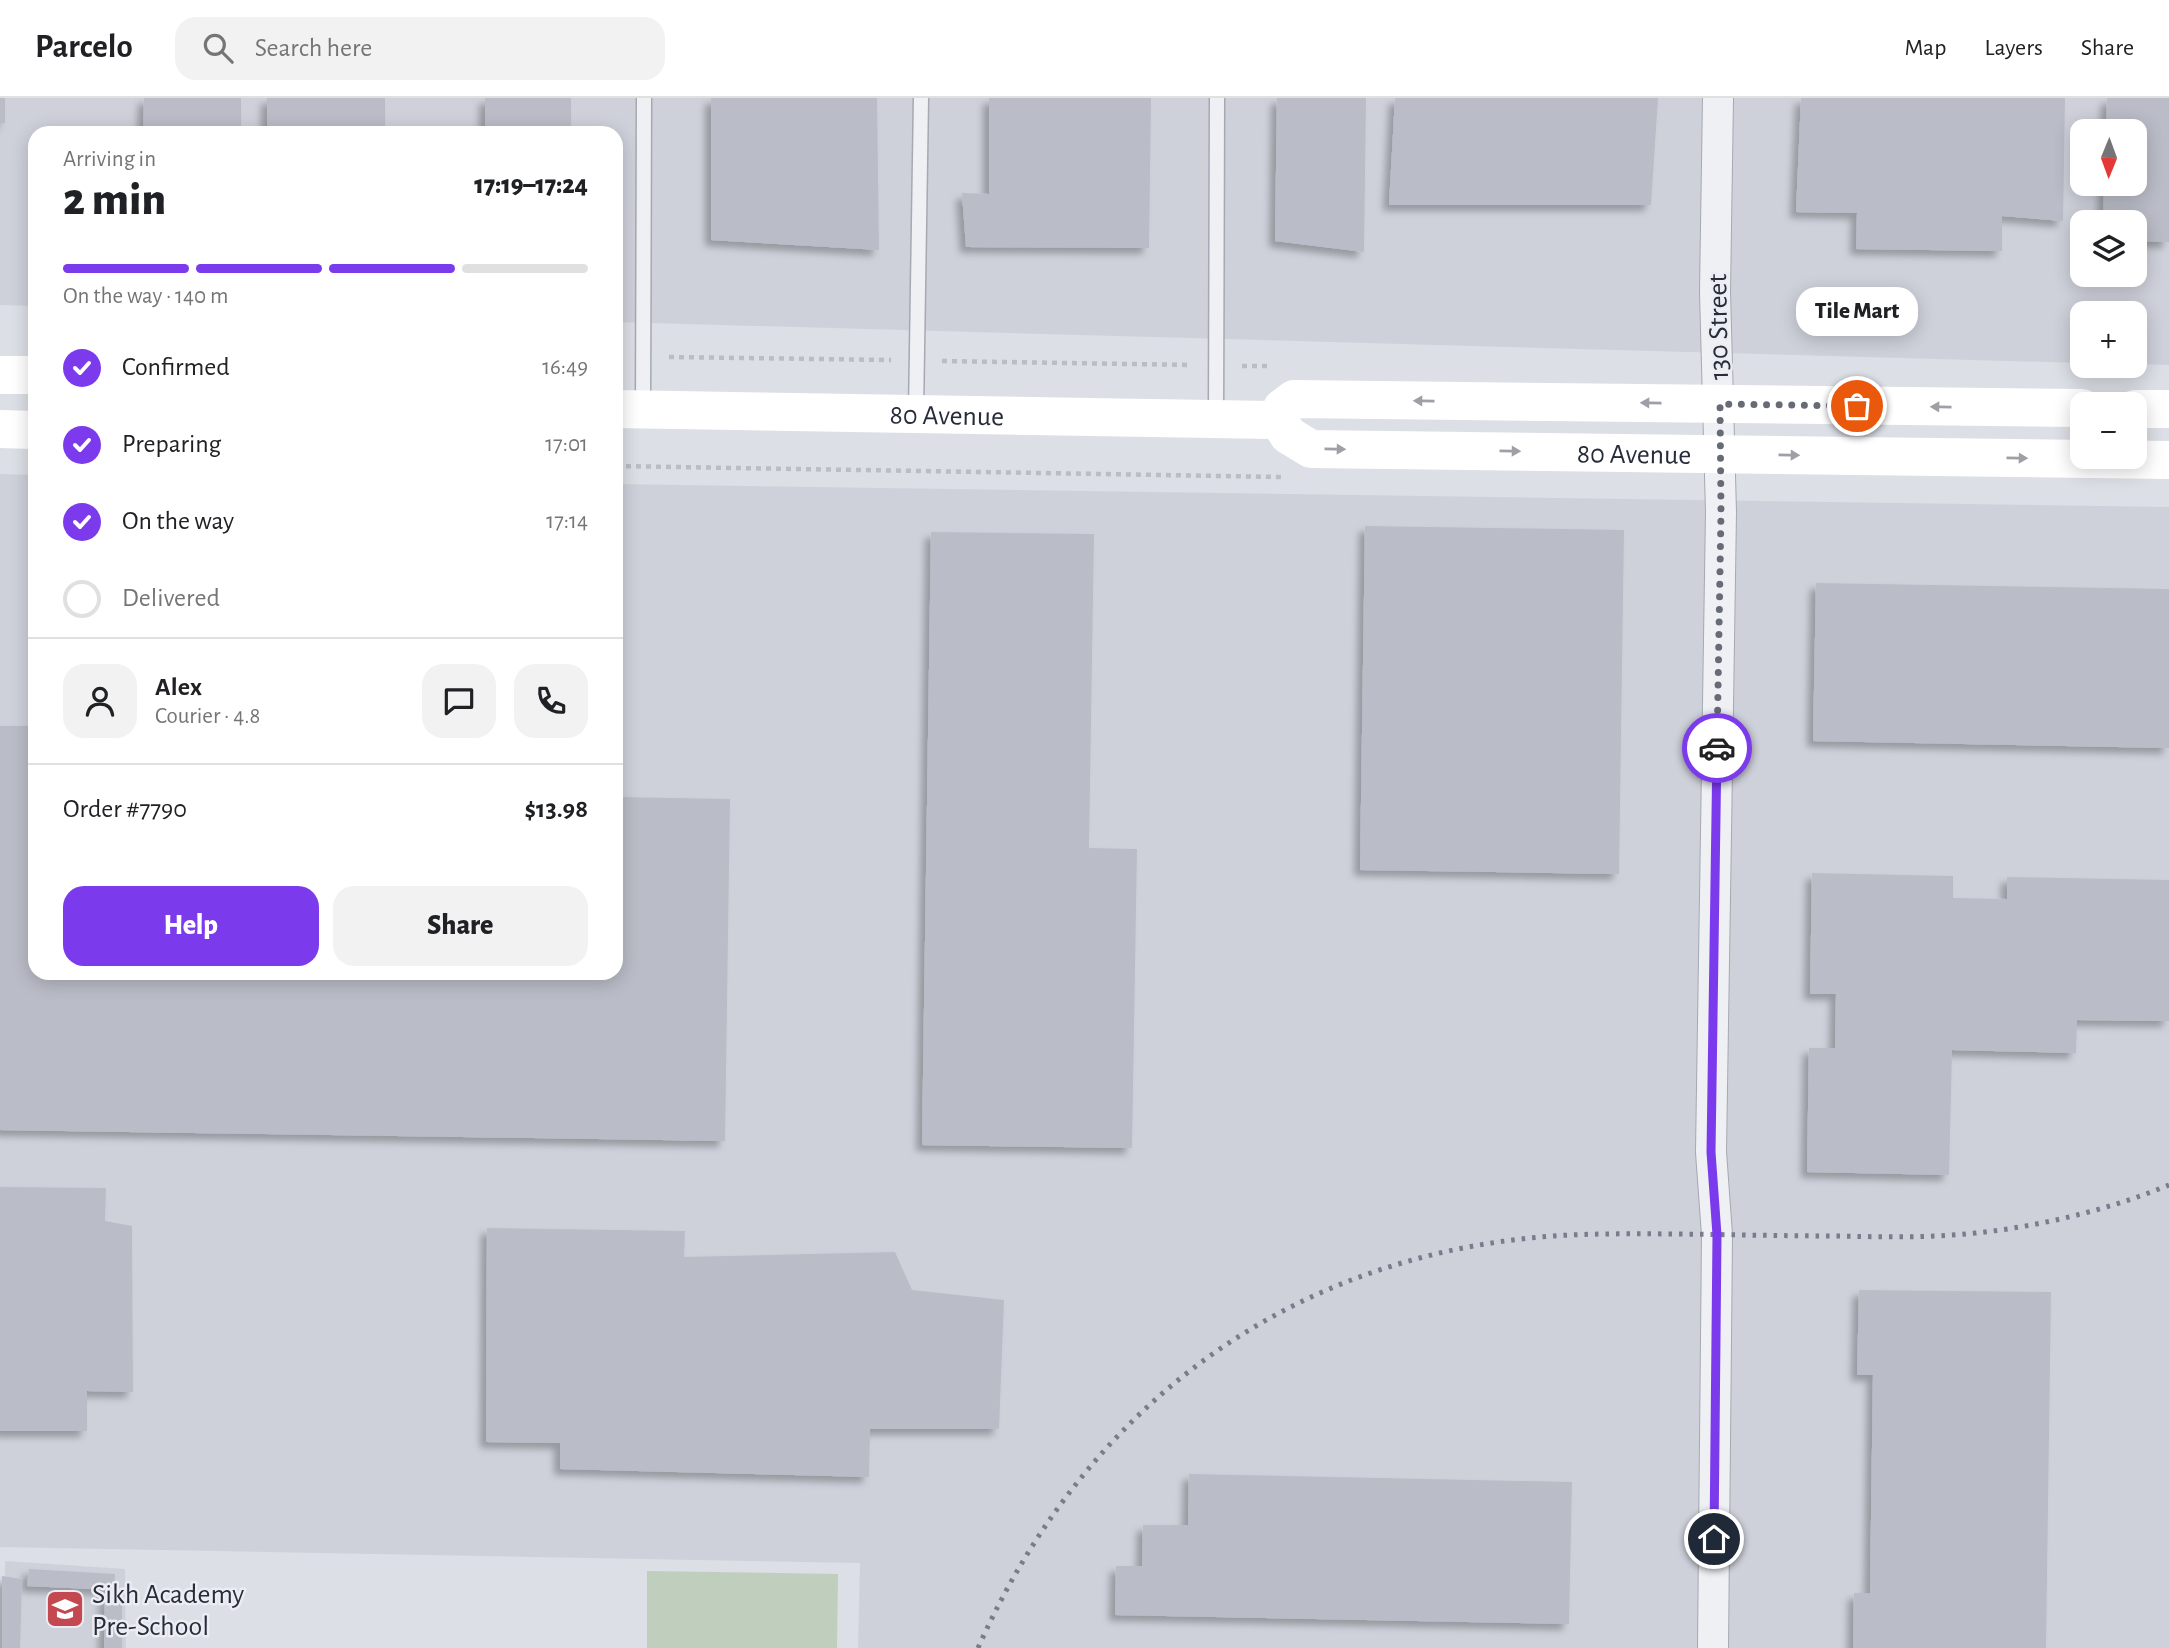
<!DOCTYPE html>
<meta charset="utf-8">
<style>
:root{--surface:#fff;--page:#f2f2f2;--text:#202124;--muted:#757577;--line:#e0e0e0;--accent:#7c3aed}
body{margin:0;font-family:"Alegreya Sans",sans-serif;background:var(--page);color:var(--text);height:100vh;display:flex;flex-direction:column;font-size:26px;white-space:nowrap}
*{box-sizing:border-box;margin:0}
p{font-size:23px;color:var(--muted)}
.icon{flex:none;width:38px;height:38px;fill:none;stroke:currentColor;stroke-width:2;stroke-linecap:round;stroke-linejoin:round}
.map{position:relative;flex:1;overflow:hidden}
.panel{position:absolute;left:28px;top:28px;width:595px;height:854px;display:flex;flex-direction:column;background:var(--surface);border-radius:21px;box-shadow:0 4px 18px #0003}
.panel>*{flex:none}
.needle{width:46px;rotate:181deg}
.fabs{position:absolute;left:2070px;top:21px;display:grid;gap:14px}
.fabs a{display:grid;place-items:center;width:77px;height:77px;border-radius:14px;background:var(--surface);box-shadow:0 4px 18px #0003;font-size:35px}
.pin{position:absolute;display:grid;place-items:center;width:60px;height:60px;color:#fff;margin:-30px;border:4px solid #fff;border-radius:50%;box-shadow:0 2px 7px #0007}
.courier{position:absolute;display:grid;place-items:center;width:70px;height:70px;margin:-35px;border:5px solid #7c3aed;border-radius:50%;background:#fff;color:#222;box-shadow:0 2px 9px #0007}
.bubble{position:absolute;height:49px;border-radius:21px;background:var(--surface);box-shadow:0 4px 18px #0003;font-size:23px;font-weight:800;line-height:49px;text-align:center}
.head em{font-style:normal;font-weight:800}
.head div{display:flex;flex-direction:column-reverse}
.head{display:flex;align-items:center;justify-content:space-between;height:119px;padding:0 35px}
h1{font-size:46px;font-weight:800;line-height:52px}
.bar{display:grid;grid-template-columns:repeat(4,1fr);gap:10px 7px;align-content:center;height:84px;padding:0 35px}
.bar i{height:9px;border-radius:5px;background:var(--line)}
.bar .active{background:var(--accent)}
.bar p{grid-column:span 4}
.line{display:flex;align-items:center;gap:18px;padding:0 35px;border-top:2px solid var(--line)}
.line div{flex:1}
.round{display:grid;place-items:center;flex:none;width:74px;height:74px;border-radius:21px;background:var(--page)}
ol{padding:0 35px;list-style:none}
li{display:flex;align-items:center;gap:21px;height:77px}
li p{margin-inline-start:auto}
li .icon{padding:7px;border-radius:50%;background:var(--accent);color:#fff;stroke-width:4}
li:last-child{color:var(--muted)}
li i{width:38px;height:38px;border:4px solid var(--line);border-radius:50%}
.primary-button{display:flex;gap:14px;margin-top:auto;padding:14px 35px}
.primary-button a{flex:1;height:80px;border-radius:21px;background:var(--accent);color:#fff;font-size:28px;font-weight:800;line-height:80px;text-align:center}
.primary-button a+a{background:var(--page);color:var(--text)}
header{display:flex;align-items:center;gap:42px;box-sizing:border-box;height:98px;padding:0 35px;background:var(--surface);border-bottom:2px solid var(--line)}
header strong{font-size:33px}
nav{display:flex;gap:38px;margin-inline-start:auto;font-size:24px}
.search{width:490px;height:63px;background:var(--page);display:flex;align-items:center;gap:18px;box-sizing:border-box;padding:0 24px;border-radius:21px;color:var(--muted);font-size:26px}
.map>svg:first-child{display:block}
.built{fill:#ced1da;fill-rule:evenodd}
.green{fill:#c0cebe}
.building{fill:#babdc7;filter:url(#shadow)}
.lines{fill:none;stroke-linecap:round;stroke-linejoin:round}
.service-casing{stroke:#a6a9b2;stroke-width:17}
.minor-casing{stroke:#a6a9b2;stroke-width:32}
.path{stroke:#babdc4;stroke-width:4.5;stroke-dasharray:5 5;stroke-linecap:butt}
.service{stroke:#eef0f4;stroke-width:14}
.minor{stroke:#eef0f4;stroke-width:30}
.secondary{stroke:#fff;stroke-width:38}
.rail{stroke:#777d8d;stroke-width:5;stroke-dasharray:3.5 7;stroke-linecap:butt}
.oneway{fill:#9ea0a6}
.done{stroke:#666b76;stroke-width:7;stroke-dasharray:0 12.6}
.route{stroke:#7c3aed;stroke-width:9}
.labels{text-anchor:middle;stroke-width:5;stroke-linejoin:round;paint-order:stroke}
.street-label{font-size:28px;fill:#272c3a;stroke:#ebedf3}
.poi-label{font-size:28px;fill:#272c3a;stroke:#ebedf3;text-anchor:start}
</style>
<header>
<strong>Parcelo</strong>
<div class="search"><svg class="icon" aria-label="search" viewBox="0 0 24 24"><circle cx="10" cy="10" r="6"/><path d="M15 15l6 6"/></svg>Search here</div>
<nav><a>Map</a><a>Layers</a><a>Share</a></nav>
</header>
<div class="map">
<svg width="2169" height="1550" viewBox="0 0 2169 1550">
<defs>
<filter id="shadow"><feDropShadow dx="-6" dy="6" stdDeviation="3.5" flood-color="#0004"/></filter>
</defs>
<rect width="100%" height="100%" fill="#dcdfe5"/>
<!-- built -->
<g class="built">
<path d="M0 0H2169V267L2135 266V215H2082V265L616 224V35H35V208L0 207ZM2082 33H2135V86H2082ZM2082 124H2135V177H2082Z"/>
<path d="M0 376 35 377V875H616V386L2169 409V1550H858L860 1465 0 1449Z"/>
<path d="M5 1463 125 1471 126 1550H4Z"/>
</g>
<!-- green -->
<path class="green" d="M647 1473 838 1476 837 1550H647Z"/>
<!-- building -->
<g class="building">
<rect x="0" y="0" width="5" height="25"/>
<path d="M144 0H241V35H143Z"/>
<rect x="267" y="0" width="118" height="35"/>
<rect x="485" y="0" width="86" height="35"/>
<path d="M711 0H877L879 152 711 142Z"/>
<path d="M989 0H1151L1149 150 966 149 962 95 989 96Z"/>
<path d="M1277 0H1366L1364 154 1275 143Z"/>
<path d="M1395 0H1658L1651 107H1389Z"/>
<path d="M1801 0H2065L2063 123 2002 118V153L1856 151 1857 115 1796 114Z"/>
<path d="M2107 0H2169V144L2135 143V124H2103L2104 86H2135V33H2106Z"/>
<path d="M1365 428 1624 432 1619 776 1360 772Z"/>
<path d="M931 434 1094 436 1089 750 1137 751 1132 1050 922 1047Z"/>
<path d="M1816 485 2169 491V650L1813 643Z"/>
<path d="M0 628H35V875H616V699L730 701 725 1043 0 1032Z"/>
<path d="M1812 775 1953 778V800L2007 801V779L2169 782V923L2077 922 2076 955 1952 952 1949 1077 1807 1074 1809 950H1835L1836 896H1810Z"/>
<path d="M0 1089 106 1090 105 1123 132 1128 133 1294 87 1293V1333H0Z"/>
<path d="M487 1130 685 1133 684 1159 895 1154 912 1192 1004 1202 999 1331H870L869 1379 560 1371V1345L486 1344Z"/>
<path d="M1859 1192 2051 1194 2046 1550H1853L1854 1495H1870L1873 1277H1857Z"/>
<path d="M1189 1376 1572 1384 1569 1526 1115 1517 1116 1468H1142L1143 1427H1188Z"/>
<path d="M29 1471 115 1476 114 1492 27 1488Z"/>
<path d="M2 1478 22 1481 20 1550H2Z"/>
<path d="M105 1496 122 1500V1550H104Z"/>
</g>
<g class="lines">
<!-- service casing -->
<g class="service-casing">
<g id="service">
<path d="M643 310 644 0"/>
<path d="M916 315 921 0"/>
<path d="M1216 321 1217 0"/>
</g>
</g>
<!-- minor casing -->
<g class="minor-casing">
<path id="minor" d="M1713 1550 1717 1137 1711 1054 1721 414 1715 194 1718 0"/>
</g>
<!-- path -->
<g class="path">
<path d="M669 259 891 262"/>
<path d="M942 263 1192 267"/>
<path d="M1242 268H1272"/>
<path d="M616 368 1283 379"/>
</g>
<!-- service -->
<use href="#service" class="service"/>
<!-- minor -->
<use href="#minor" class="minor"/>
<!-- secondary -->
<g class="secondary">
<path d="M0 277H35"/>
<path id="s1" d="M2082 310 1294 301 1282 310 1279 322 1288 337 1311 351 2169 362"/>
<path id="s2" d="M616 311 1279 322"/>
<path d="M2135 311H2169"/>
<path d="M0 331 35 332"/>
</g>
<!-- rail -->
<path class="rail" d="M978 1550C1094 1289 1318 1138 1605 1136 1683 1135 1761 1138 1838 1138 1884 1139 1930 1140 1976 1135 2041 1128 2108 1112 2169 1087"/>
</g>
<!-- one-way arrows -->
<defs><path id="oneway-solid" d="M-6-.8H1V-3.2L6.5 0L1 3.2V.8H-6Z" transform="scale(1.75)"/></defs>
<g class="oneway">
<use href="#oneway-solid" transform="translate(1424 303) rotate(-179)"/>
<use href="#oneway-solid" transform="translate(1651 305) rotate(-179)"/>
<use href="#oneway-solid" transform="translate(1941 309) rotate(-179)"/>
<use href="#oneway-solid" transform="translate(1335 351) rotate(1)"/>
<use href="#oneway-solid" transform="translate(1510 353) rotate(1)"/>
<use href="#oneway-solid" transform="translate(1789 357) rotate(1)"/>
<use href="#oneway-solid" transform="translate(2017 360) rotate(1)"/>
</g>
<g class="lines">
<!-- done -->
<path class="done" d="M1717 650 1721 414 1720 306 1857 308"/>
<!-- route -->
<path class="route" d="M1714 1441 1717 1137 1711 1054 1717 650"/>
</g>
<!-- icons -->
<defs>
<g id="school-square" transform="scale(2.0125)"><rect x="-9" y="-9" width="18" height="18" rx="4" fill="#c3484f" stroke="#ebedf3"/><path d="M0-5L7-2L0 1L-7-2ZM-4 1L0 2.5L4 1V4Q0 6-4 4Z" fill="#fff"/></g>
</defs>
<g fill-rule="evenodd">
<use href="#school-square" x="65" y="1511"/>
</g>
<g class="labels">
<!-- street labels -->
<g class="street-label">
<text transform="translate(1717 229) rotate(-91)" y="10">130 Street</text>
<text dy="10" stroke="none"><textPath href="#s2" startOffset="331">80 Avenue</textPath></text>
<text dy="10" stroke="none"><textPath href="#s1" startOffset="1183">80 Avenue</textPath></text>
</g>
<!-- poi labels -->
<g class="poi-label">
<text x="92" y="1505">Sikh Academy<tspan x="92" dy="32">Pre-School</tspan></text>
</g>
</g>
</svg>
<div class="fabs">
<a><svg class="needle" viewBox="-14 -14 28 28"><path d="M0-13l5 13h-10z" fill="#e53935"/><path d="M0 13l5-13h-10z" fill="#757577"/></svg></a>
<a><svg class="icon" aria-label="layers" viewBox="0 0 24 24"><path d="M12 4l9 5-9 5-9-5zM3 14l9 5 9-5"/></svg></a>
<a>+</a>
<a>−</a>
</div>
<div class="pin" style="left:1857px;top:308px;background:#ea580c"><svg class="icon" aria-label="bag" viewBox="0 0 24 24"><path d="M5 8h14l-1 12H6zM9 8a3 3 0 0 1 6 0"/></svg></div>
<div class="pin" style="left:1714px;top:1441px;background:#1f2937"><svg class="icon" aria-label="home" viewBox="0 0 24 24"><path d="M3 11l9-7 9 7M6 9v11h12V9"/></svg></div>
<div class="courier" style="left:1717px;top:650px"><svg class="icon" aria-label="car" viewBox="0 0 24 24"><path d="M5 17H2v-5l4-1 3-4h7l3 4 3 1v5h-3M9 17h6M6 11h13"/><circle cx="7" cy="17" r="2"/><circle cx="17" cy="17" r="2"/></svg></div>
<div class="bubble" style="left:1796px;top:189px;width:122px">Tile Mart</div>
<section class="panel">
<div class="head"><div><h1>2 min</h1><p>Arriving in</p></div><em>17:19–17:24</em></div>
<div class="bar"><i class="active"></i><i class="active"></i><i class="active"></i><i></i><p>On the way · 140 m</p></div>
<ol>
<li><svg class="icon" aria-label="check" viewBox="0 0 24 24"><path d="M5 12l5 5 9-10"/></svg>Confirmed<p>16:49</p></li>
<li><svg class="icon" aria-label="check" viewBox="0 0 24 24"><path d="M5 12l5 5 9-10"/></svg>Preparing<p>17:01</p></li>
<li><svg class="icon" aria-label="check" viewBox="0 0 24 24"><path d="M5 12l5 5 9-10"/></svg>On the way<p>17:14</p></li>
<li><i></i>Delivered</li>
</ol>
<div class="line" style="height:126px"><a class="round"><svg class="icon" aria-label="person" viewBox="0 0 24 24"><circle cx="12" cy="8" r="4"/><path d="M4 21q1-7 8-7t8 7"/></svg></a><div><b>Alex</b><p>Courier · 4.8</p></div><a class="round"><svg class="icon" aria-label="chat" viewBox="0 0 24 24"><path d="M4 5h16v11H9l-5 4z"/></svg></a><a class="round"><svg class="icon" aria-label="phone" viewBox="0 0 24 24"><path d="M5 4h4l2 5-3 2q2 4 5 5l2-3 5 2v4C11 20 4 13 5 4z"/></svg></a></div>
<div class="line" style="height:91px"><div>Order #7790</div><b>$13.98</b></div>
<div class="primary-button"><a>Help</a><a>Share</a></div>
</section>
</div>
